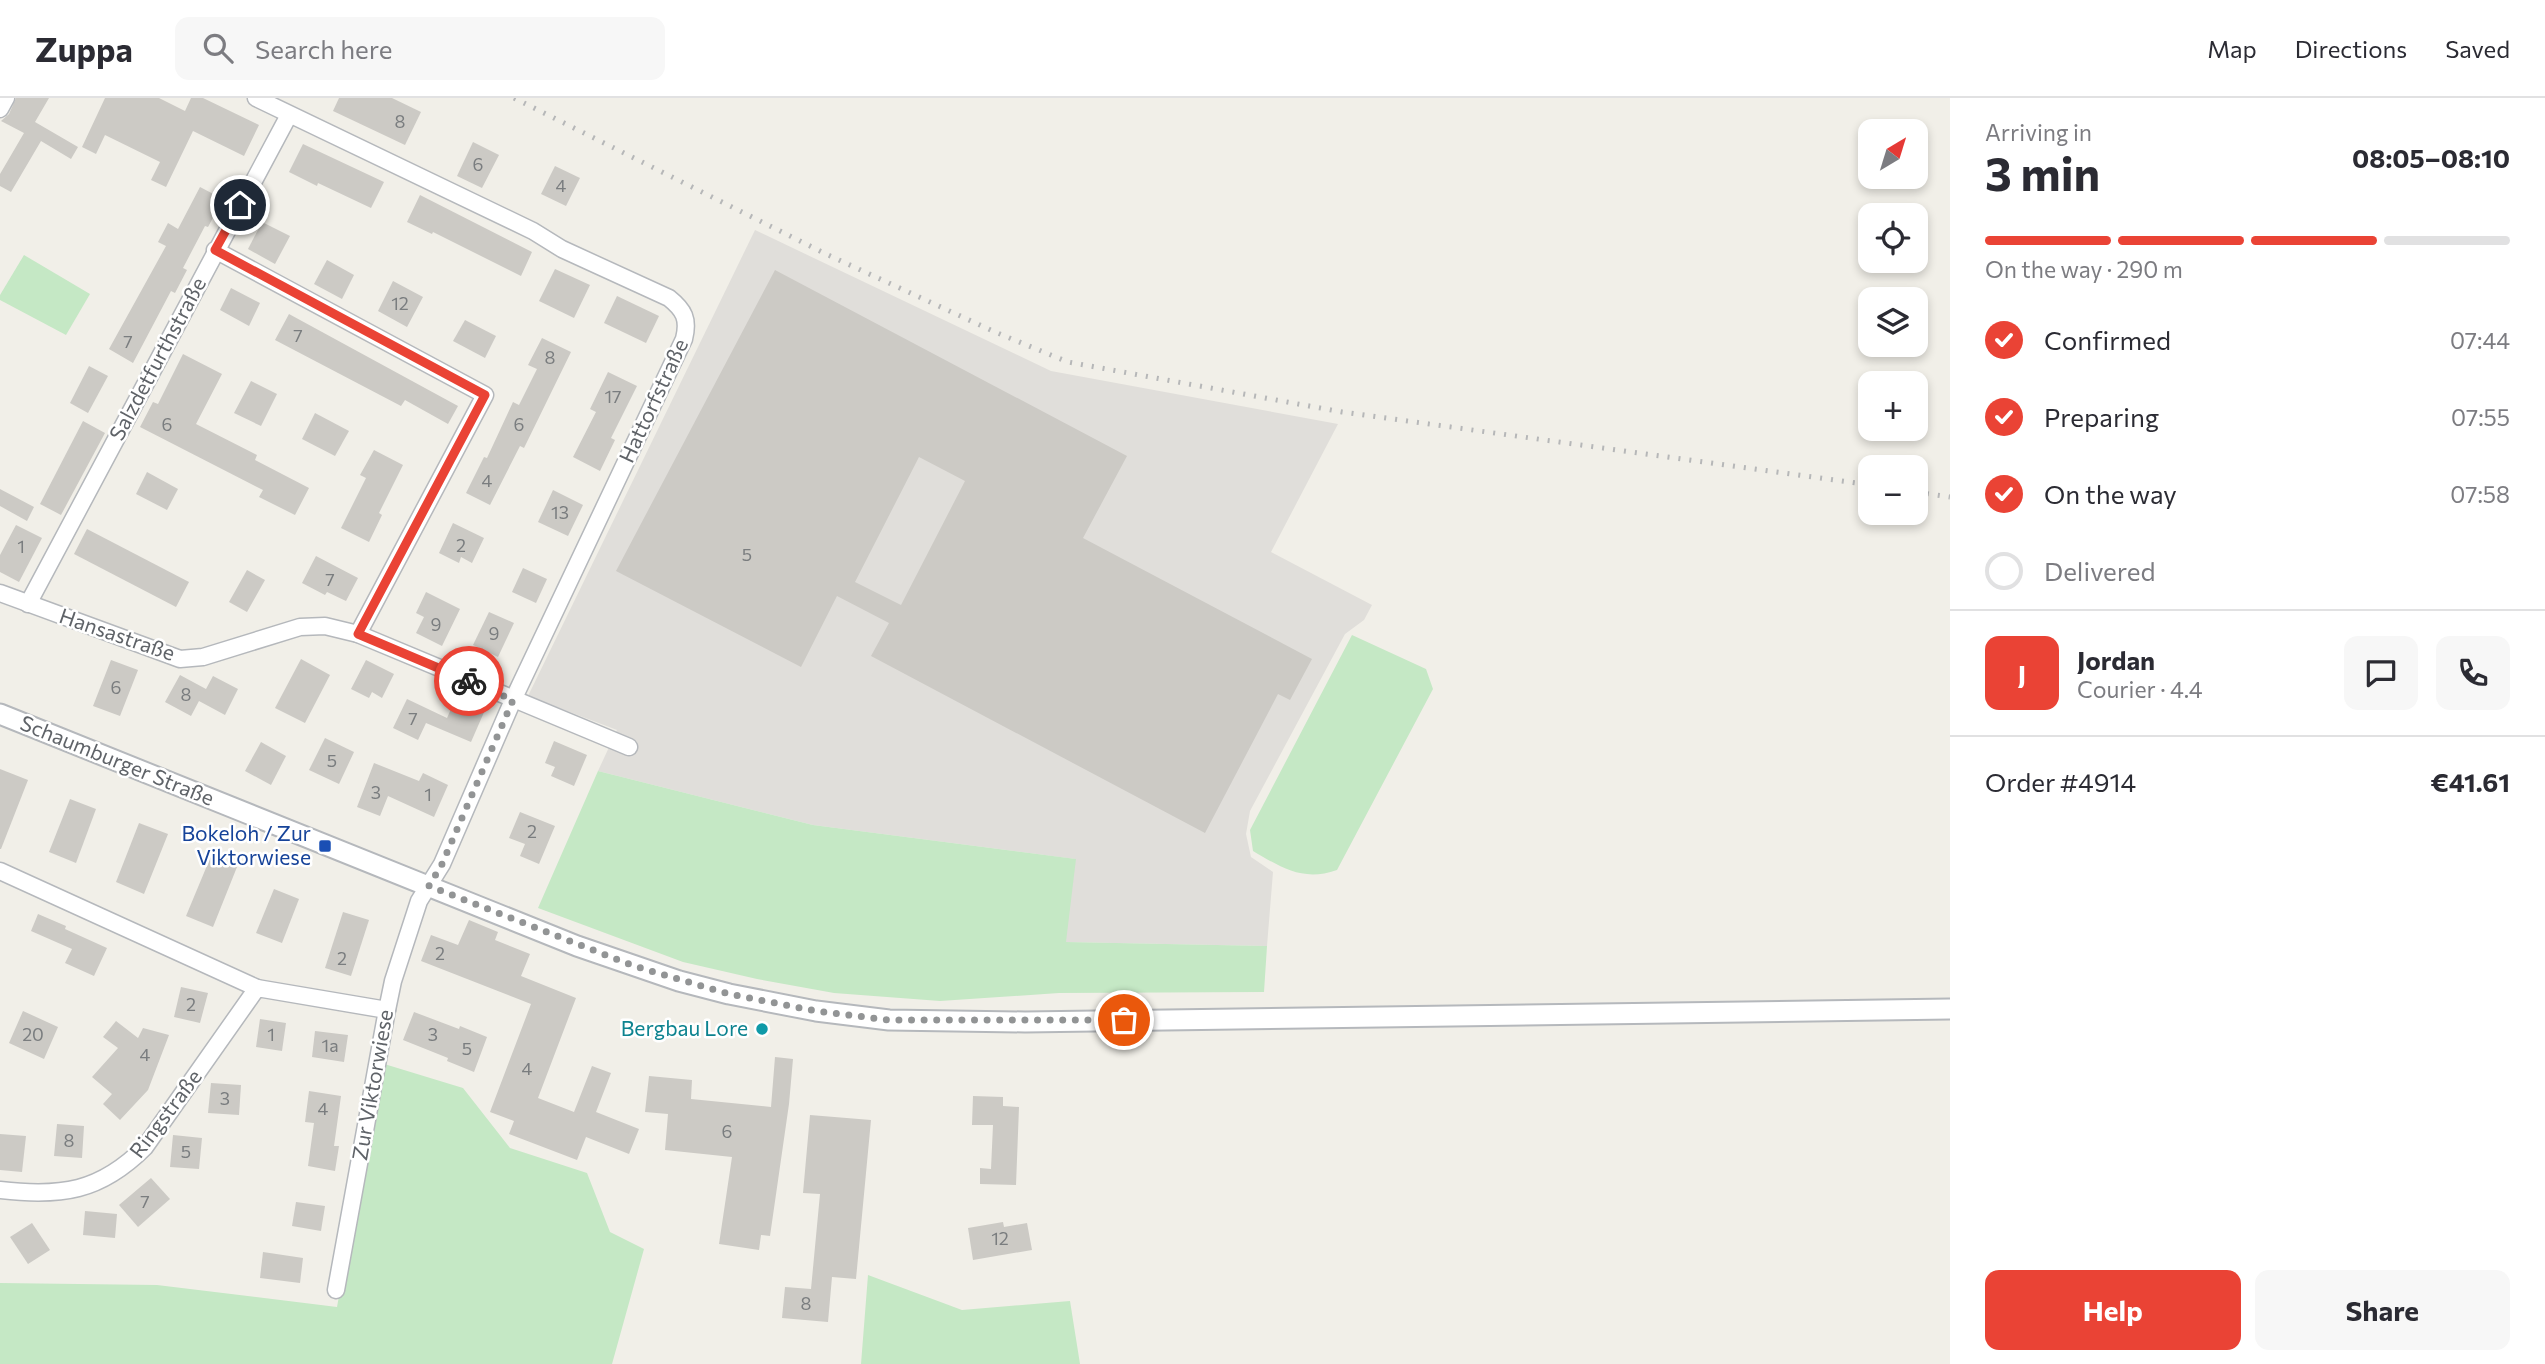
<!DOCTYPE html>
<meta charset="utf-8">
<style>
:root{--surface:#fff;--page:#f7f7f7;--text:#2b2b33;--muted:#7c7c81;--line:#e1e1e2;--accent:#ea4335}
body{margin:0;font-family:Commissioner,sans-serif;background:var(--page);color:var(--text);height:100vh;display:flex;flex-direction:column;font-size:26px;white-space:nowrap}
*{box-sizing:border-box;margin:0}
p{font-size:23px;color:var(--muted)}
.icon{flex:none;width:38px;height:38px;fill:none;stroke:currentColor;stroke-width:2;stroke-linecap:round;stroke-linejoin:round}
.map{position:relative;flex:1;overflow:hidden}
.details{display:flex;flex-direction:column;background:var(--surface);width:595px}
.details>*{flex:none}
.needle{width:46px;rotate:38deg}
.buttons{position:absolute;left:1858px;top:21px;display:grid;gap:14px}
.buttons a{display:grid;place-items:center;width:70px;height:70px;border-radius:14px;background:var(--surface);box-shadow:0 4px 10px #0003;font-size:35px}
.pin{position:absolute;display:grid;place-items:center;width:60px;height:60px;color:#fff;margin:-30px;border:4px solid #fff;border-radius:50%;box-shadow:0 2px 7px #0007}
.courier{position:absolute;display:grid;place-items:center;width:70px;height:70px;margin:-35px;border:5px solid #ea4335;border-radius:50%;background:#fff;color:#222;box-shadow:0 2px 9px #0007}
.summary em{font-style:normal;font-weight:700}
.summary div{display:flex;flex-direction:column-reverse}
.summary{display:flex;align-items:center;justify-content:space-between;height:119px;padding:0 35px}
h1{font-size:46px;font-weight:700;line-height:52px}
.bar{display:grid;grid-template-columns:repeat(4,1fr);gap:10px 7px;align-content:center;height:84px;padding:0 35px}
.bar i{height:9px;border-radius:5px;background:var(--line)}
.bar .selected{background:var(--accent)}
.bar p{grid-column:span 4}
.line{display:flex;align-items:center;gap:18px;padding:0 35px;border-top:2px solid var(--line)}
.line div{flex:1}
.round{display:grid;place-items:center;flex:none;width:74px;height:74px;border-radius:14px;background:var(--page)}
ol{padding:0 35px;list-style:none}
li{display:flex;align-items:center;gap:21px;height:77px}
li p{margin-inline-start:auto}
li .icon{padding:7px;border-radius:50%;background:var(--accent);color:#fff;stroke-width:4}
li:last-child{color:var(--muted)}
li i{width:38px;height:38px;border:4px solid var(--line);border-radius:50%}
.button{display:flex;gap:14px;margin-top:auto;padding:14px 35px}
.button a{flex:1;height:80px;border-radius:14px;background:var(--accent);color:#fff;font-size:28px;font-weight:700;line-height:80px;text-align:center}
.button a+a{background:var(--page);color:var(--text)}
header{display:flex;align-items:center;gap:42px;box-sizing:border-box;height:98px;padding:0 35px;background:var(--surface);border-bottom:2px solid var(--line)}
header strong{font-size:33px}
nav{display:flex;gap:38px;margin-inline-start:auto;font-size:24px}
.search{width:490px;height:63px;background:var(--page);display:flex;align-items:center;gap:18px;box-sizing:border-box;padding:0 24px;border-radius:14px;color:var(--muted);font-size:26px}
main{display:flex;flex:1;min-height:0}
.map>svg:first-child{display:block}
.industrial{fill:#e0deda}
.green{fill:#c5e8c5}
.building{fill:#cccac5;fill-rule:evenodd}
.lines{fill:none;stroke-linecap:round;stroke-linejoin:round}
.minor-casing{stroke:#b5b8bc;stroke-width:19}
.tertiary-casing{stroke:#b5b8bc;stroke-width:23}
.minor{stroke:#fff;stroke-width:16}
.tertiary{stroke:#fff;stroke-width:19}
.rail{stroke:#b6b7b8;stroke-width:5;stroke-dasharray:2 9;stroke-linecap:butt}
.done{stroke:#929495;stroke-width:7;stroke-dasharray:0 12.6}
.route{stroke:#ea4335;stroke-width:9}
.transit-dot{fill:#1a4fb4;stroke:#fff;stroke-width:2.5}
.culture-dot{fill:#0f9aa8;stroke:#fff;stroke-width:2.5}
.labels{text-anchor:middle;stroke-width:5;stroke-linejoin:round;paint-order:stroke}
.number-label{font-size:18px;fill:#7a7d7f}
.street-label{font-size:21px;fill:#5f6368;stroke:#fff}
.transit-label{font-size:21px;fill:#164399;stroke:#fff;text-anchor:end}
.culture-label{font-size:21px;fill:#0d838f;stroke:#fff;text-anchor:end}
</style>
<header>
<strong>Zuppa</strong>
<div class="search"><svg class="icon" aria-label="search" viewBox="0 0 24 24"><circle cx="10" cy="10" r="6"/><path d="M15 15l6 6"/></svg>Search here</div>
<nav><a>Map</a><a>Directions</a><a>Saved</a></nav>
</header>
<main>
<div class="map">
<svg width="1950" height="1266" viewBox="0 0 1950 1266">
<rect width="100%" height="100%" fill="#f1efe8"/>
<!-- industrial -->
<path class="industrial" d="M755 132 1051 273 1338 326 1271 454 1372 507 1364 522 1345 536 1250 713 1246 736 1251 759 1273 774 1267 848 1065 844 1075 761 813 727 598 673 617 632 528 598Z"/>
<!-- green -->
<g class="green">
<path d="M24 157 90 196 66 237 0 202V197Z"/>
<path d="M1352 537 1426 571 1433 591 1337 772C1303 784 1282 770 1253 753L1250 732Z"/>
<path d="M598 673 813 727 1076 761 1066 844 1267 848 1264 894 1059 895 940 903 834 895 757 881 683 864 538 810Z"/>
<path d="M381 965 463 990 510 1050 587 1075 610 1134 644 1151 612 1266H0V1185L157 1187 337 1209Z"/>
<path d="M868 1177 962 1212 1070 1203 1080 1266H861Z"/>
</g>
<!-- building -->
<g class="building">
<path d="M16 0H49L35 24 78 49 71 61 41 43 11 94 0 88V76L24 35 1 23 9 16Z"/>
<path d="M105 0H159L185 13 191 0H203L259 27 244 58 193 33 166 89 151 82 160 64 105 37 96 56 82 49Z"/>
<path d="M339 0H392L421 14 405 47 333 13Z"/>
<path d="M473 44 499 57 482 90 457 78Z"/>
<path d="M303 46 384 84 371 110 318 85 317 88 289 74Z"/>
<path d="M555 68 580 80 566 108 541 96Z"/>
<path d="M200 89 223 101 208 129 205 128 183 170 187 172 175 195 171 193 133 265 109 251 166 148 158 144 168 125 178 131Z"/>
<path d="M420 97 532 154 521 178 433 134 432 136 407 124Z"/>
<path d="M262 124 290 138 275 166 248 151Z"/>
<path d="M327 162 354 177 342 201 314 186Z"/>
<path d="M555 171 590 187 574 220 539 203Z"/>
<path d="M775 172 1127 358 1083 440 1312 561 1290 602 1278 596 1205 735 871 558 889 525 837 498 801 569 616 473ZM919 359 965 383 901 507 855 484Z"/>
<path d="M393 183 423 199 407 229 378 213Z"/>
<path d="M231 190 260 205 249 228 220 212Z"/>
<path d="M617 198 659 218 646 245 604 225Z"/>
<path d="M289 216 458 308 448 326 405 302 401 308 275 242Z"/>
<path d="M465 222 496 238 485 260 453 243Z"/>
<path d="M542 240 571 254 524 350 520 348 490 407 466 395 484 359 487 360 513 304 519 307 537 271 528 267Z"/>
<path d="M183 256 222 276 196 326 257 357 255 362 309 390 295 417 259 399 263 392 140 329 153 304 158 306Z"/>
<path d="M89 268 108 278 88 315 70 305Z"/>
<path d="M608 274 637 288 611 340 615 342 600 373 573 359 596 314 590 311Z"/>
<path d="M251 283 277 296 261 328 234 315Z"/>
<path d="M315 315 349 333 335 358 302 341Z"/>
<path d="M83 323 105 335 61 417 40 406Z"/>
<path d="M374 352 403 367 379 415 382 417 369 444 341 430 366 380 360 377Z"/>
<path d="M147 374 178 391 167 412 136 396Z"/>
<path d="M0 391 34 409 27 423 0 408Z"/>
<path d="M553 392 583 407 568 438 538 424Z"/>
<path d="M453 425 484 440 472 465 461 459 459 465 439 455Z"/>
<path d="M16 427 42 440 19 484 0 474V457Z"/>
<path d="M87 431 189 484 176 509 74 456Z"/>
<path d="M316 458 358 480 346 503 327 494 325 497 302 485Z"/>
<path d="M523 470 547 481 536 505 512 494Z"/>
<path d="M247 472 265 482 247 514 229 504Z"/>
<path d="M426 494 460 511 442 548 416 535 424 519 416 515Z"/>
<path d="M489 514 514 525 498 559 473 547Z"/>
<path d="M301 561 330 577 305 625 275 610Z"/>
<path d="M111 562 138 572 120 618 93 608Z"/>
<path d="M366 562 394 576 382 600 372 594 369 600 351 591Z"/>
<path d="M180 577 206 591 213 578 238 591 225 617 199 603 191 618 165 604Z"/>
<path d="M456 600 485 612 471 644 426 625 418 642 393 630 407 601 447 620Z"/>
<path d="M325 640 354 654 339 686 309 672Z"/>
<path d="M554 643 587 657 574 688 551 678 555 669 545 665Z"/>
<path d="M261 644 286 658 271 687 245 673Z"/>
<path d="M374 665 419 683 423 675 448 687 434 719 388 698 380 718 357 709Z"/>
<path d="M0 671 28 682 1 751H0Z"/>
<path d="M70 701 96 711 76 765 49 754Z"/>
<path d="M520 714 555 728 539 766 520 758 525 746 509 740Z"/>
<path d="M139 725 168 736 144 796 116 784Z"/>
<path d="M211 758 237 769 213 829 186 818Z"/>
<path d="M274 791 299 801 282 845 256 835Z"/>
<path d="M343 814 369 822 351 878 325 870Z"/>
<path d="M38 816 66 828 65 831 107 850 94 878 65 865 72 851 31 833Z"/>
<path d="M469 822 498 834 495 842 530 856 521 878 576 900 538 1000 574 1014 592 968 611 975 596 1014 639 1031 629 1056 586 1039 577 1062 509 1036 514 1023 490 1014 531 906 421 863 431 837 458 847Z"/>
<path d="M181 889 208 895 200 925 174 919Z"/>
<path d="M23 913 58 929 44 961 9 945Z"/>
<path d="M414 914 459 931 460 928 487 939 474 974 447 963 448 960 403 942Z"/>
<path d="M260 921 286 925 282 953 256 949Z"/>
<path d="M116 923 138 940 143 930 169 937 148 992 120 1022 103 1006 112 996 92 979 118 950 103 939Z"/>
<path d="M315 933 348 937 344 964 312 959Z"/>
<path d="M775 959 793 961 789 1006 770 1138 761 1137 759 1152 719 1146 732 1059 665 1052 668 1016 645 1014 649 978 692 982 691 1001 771 1009Z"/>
<path d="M211 985 241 987 239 1017 208 1015Z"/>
<path d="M309 993 341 998 334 1048H339L335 1073 308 1068 314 1025 305 1024Z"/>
<path d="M973 998 1003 999V1008L1019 1009 1016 1087 980 1086V1070L991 1071 993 1027H972Z"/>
<path d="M810 1017 871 1022 856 1181 832 1179 828 1224 782 1220 785 1189 811 1191 820 1096 803 1095Z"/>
<path d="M57 1026 84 1028 82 1060 54 1058Z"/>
<path d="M0 1036 26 1038 22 1074 0 1072Z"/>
<path d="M173 1037 202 1040 199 1071 170 1069Z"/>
<path d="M151 1080 170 1101 138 1129 119 1107Z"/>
<path d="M296 1104 325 1108 321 1133 292 1128Z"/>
<path d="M85 1113 117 1116 115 1140 83 1137Z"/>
<path d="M1003 1124 1004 1129 1027 1125 1032 1152 973 1162 968 1130Z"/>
<path d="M32 1125 50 1152 28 1166 10 1139Z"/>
<path d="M263 1154 303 1160 300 1185 260 1180Z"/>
</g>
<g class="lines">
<!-- minor casing -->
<g class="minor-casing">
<g id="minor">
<path d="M256 0 533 133 562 151 669 200C684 212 689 221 684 241L513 602 442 766 419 803 393 883 387 912 336 1192"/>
<path d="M0 11 6 0"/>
<path d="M215 152 485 297 358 536"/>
<path d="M0 495 180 561 203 559 300 529 325 528 358 536 629 649"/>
<path d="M28 506 289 17"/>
<path d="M0 773 257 890"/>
<path d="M0 1092C61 1099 100 1094 145 1049L257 890 387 912"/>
</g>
</g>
<!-- tertiary casing -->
<g class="tertiary-casing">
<path id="tertiary" d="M0 616 577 848 679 883 729 896 816 913 889 922 1025 924 1950 911"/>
</g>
<!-- minor -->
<use href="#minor" class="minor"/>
<!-- tertiary -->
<use href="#tertiary" class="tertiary"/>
<!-- rail -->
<g class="rail">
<path d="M514 0 826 156 995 234 1068 264 1342 314 1871 387"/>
<path d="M1916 394 1950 399"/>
</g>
</g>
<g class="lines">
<!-- done -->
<path class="done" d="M469 583 513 602 442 766 429 788 634 868 729 896 816 913 889 922H1124"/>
<!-- route -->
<path class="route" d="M240 107 215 152 485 297 358 536 469 583"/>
</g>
<!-- markers -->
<rect class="transit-dot" x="318" y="741" width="14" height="14" rx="3.5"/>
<circle class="culture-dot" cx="762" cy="931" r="7"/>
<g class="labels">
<!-- number labels -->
<g class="number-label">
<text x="400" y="30">8</text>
<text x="478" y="73">6</text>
<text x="561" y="94">4</text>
<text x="400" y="212">12</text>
<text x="298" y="244">7</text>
<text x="128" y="250">7</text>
<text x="550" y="266">8</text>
<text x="613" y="305">17</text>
<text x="167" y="333">6</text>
<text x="519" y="333">6</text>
<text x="487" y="389">4</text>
<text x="560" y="421">13</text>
<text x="461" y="454">2</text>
<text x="21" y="455">1</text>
<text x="747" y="463">5</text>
<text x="330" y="488">7</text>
<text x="436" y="533">9</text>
<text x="494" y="542">9</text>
<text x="116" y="596">6</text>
<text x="186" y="603">8</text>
<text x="413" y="627">7</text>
<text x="332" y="669">5</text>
<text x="376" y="701">3</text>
<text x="428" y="703">1</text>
<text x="532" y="740">2</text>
<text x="440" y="862">2</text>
<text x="342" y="867">2</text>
<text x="191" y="913">2</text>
<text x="33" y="943">20</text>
<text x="271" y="943">1</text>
<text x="433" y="943">3</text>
<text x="330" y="954">1a</text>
<text x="467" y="957">5</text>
<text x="145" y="963">4</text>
<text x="527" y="977">4</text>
<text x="225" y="1007">3</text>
<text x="323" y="1017">4</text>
<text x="727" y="1040">6</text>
<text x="69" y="1049">8</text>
<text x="186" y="1060">5</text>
<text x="145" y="1110">7</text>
<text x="1000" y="1147">12</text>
<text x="806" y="1212">8</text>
</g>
<!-- street labels -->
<g class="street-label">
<text transform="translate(158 261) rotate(-62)" y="7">Salzdetfurthstraße</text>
<text transform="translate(654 303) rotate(-65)" y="7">Hattorfstraße</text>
<text transform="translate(117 537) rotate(19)" y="7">Hansastraße</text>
<text transform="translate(117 663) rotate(22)" y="7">Schaumburger Straße</text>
<text transform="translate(373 987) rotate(-80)" y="7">Zur Viktorwiese</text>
<text transform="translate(166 1016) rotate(-53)" y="7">Ringstraße</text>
</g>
<!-- transit labels -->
<g class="transit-label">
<text x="311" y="743">Bokeloh / Zur<tspan x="311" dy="24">Viktorwiese</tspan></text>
</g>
<!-- culture labels -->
<g class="culture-label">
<text x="748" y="938">Bergbau Lore</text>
</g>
</g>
</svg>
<div class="buttons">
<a><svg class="needle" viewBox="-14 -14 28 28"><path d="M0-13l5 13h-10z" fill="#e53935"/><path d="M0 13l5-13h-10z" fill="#7c7c81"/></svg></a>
<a><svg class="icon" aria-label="locate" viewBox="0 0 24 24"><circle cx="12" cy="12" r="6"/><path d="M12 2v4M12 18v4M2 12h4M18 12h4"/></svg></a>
<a><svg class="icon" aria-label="layers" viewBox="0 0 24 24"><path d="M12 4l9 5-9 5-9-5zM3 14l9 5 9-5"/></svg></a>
<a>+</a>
<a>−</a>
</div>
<div class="pin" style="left:1124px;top:922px;background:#ea580c"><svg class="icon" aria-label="bag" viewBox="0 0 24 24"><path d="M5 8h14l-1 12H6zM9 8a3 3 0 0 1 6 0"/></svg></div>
<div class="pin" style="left:240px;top:107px;background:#1f2937"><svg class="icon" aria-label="home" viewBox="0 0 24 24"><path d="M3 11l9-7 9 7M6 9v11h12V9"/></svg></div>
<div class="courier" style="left:469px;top:583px"><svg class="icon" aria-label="bike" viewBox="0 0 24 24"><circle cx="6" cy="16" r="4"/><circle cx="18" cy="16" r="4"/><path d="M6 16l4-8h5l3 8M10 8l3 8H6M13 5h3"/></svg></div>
</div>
<section class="details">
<div class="summary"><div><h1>3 min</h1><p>Arriving in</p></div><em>08:05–08:10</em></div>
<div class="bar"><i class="selected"></i><i class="selected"></i><i class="selected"></i><i></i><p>On the way · 290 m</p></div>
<ol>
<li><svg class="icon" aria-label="check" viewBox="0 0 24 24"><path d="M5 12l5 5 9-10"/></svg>Confirmed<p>07:44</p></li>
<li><svg class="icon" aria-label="check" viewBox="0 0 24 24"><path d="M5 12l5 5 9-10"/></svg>Preparing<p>07:55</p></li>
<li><svg class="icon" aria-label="check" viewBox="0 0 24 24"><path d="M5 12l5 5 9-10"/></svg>On the way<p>07:58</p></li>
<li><i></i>Delivered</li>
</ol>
<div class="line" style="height:126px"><b class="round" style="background:var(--accent);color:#fff">J</b><div><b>Jordan</b><p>Courier · 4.4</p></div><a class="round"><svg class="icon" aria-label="chat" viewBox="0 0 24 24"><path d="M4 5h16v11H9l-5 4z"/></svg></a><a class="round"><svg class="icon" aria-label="phone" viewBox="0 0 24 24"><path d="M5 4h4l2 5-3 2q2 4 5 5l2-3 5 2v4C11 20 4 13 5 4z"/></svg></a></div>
<div class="line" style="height:91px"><div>Order #4914</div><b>€41.61</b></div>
<div class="button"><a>Help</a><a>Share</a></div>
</section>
</main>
